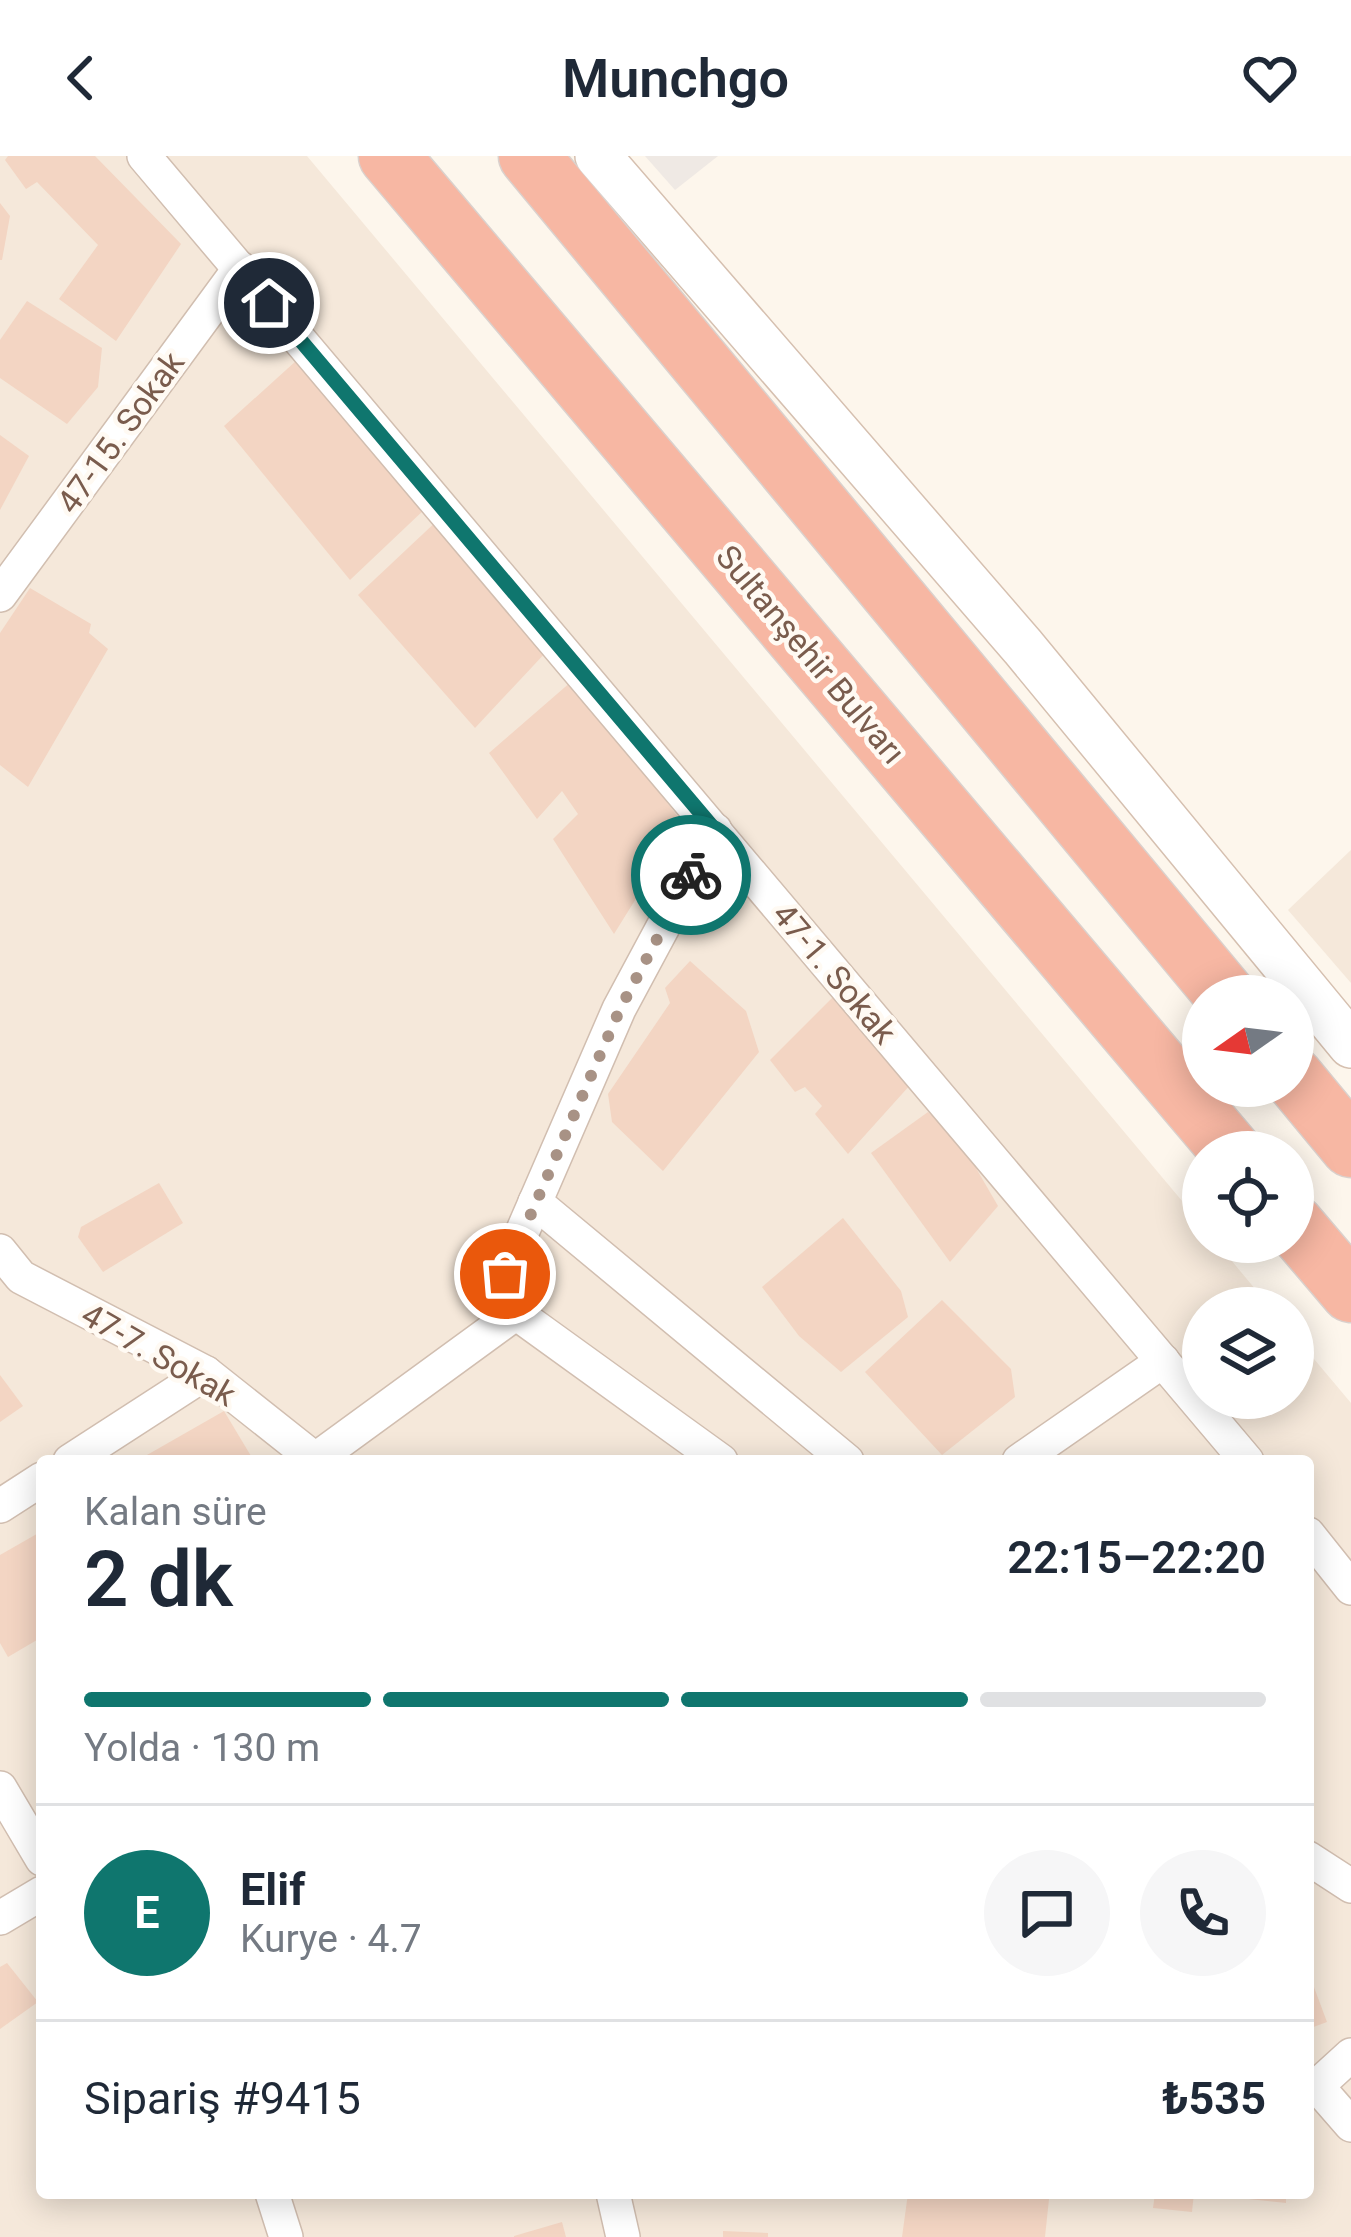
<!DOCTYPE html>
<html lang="tr">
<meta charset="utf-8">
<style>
:root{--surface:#fff;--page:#f6f6f7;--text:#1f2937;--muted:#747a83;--line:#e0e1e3;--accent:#0f766e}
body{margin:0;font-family:Roboto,sans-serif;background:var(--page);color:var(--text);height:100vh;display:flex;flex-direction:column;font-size:45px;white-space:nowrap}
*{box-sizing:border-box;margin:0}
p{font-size:39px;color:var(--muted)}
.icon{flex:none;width:66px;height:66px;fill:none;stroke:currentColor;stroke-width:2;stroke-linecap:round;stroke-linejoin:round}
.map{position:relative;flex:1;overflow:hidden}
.drawer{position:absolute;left:36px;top:1299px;width:1278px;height:744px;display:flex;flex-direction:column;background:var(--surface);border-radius:12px;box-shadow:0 6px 30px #0003}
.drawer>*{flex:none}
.needle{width:78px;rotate:256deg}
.fabs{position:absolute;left:1182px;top:819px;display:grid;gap:24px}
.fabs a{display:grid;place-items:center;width:132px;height:132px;border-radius:50%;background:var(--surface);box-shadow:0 6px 30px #0003;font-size:60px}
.pin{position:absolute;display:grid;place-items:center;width:102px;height:102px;color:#fff;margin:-51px;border:6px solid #fff;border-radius:50%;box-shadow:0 3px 12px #0007}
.courier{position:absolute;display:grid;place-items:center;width:120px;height:120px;margin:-60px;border:9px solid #0f766e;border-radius:50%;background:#fff;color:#222;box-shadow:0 3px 15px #0007}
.overview em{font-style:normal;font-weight:600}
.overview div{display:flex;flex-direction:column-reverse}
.overview{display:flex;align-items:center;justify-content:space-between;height:204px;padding:0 48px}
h1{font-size:78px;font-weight:600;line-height:90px}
.bar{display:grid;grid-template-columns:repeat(4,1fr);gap:18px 12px;align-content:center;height:144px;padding:0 48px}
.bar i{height:15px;border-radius:9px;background:var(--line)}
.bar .active{background:var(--accent)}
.bar p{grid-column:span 4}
.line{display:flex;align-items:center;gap:30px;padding:0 48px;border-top:3px solid var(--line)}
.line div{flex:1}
.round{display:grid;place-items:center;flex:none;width:126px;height:126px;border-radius:63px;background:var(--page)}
header{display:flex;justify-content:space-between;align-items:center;height:156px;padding:0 48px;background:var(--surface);font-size:54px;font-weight:600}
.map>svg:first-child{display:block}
.residential{fill:#f5e8da;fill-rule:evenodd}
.industrial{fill:#efe9e4}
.building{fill:#f3d5c3}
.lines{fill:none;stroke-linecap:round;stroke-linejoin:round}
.street-casing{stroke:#d1beb0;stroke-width:36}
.secondary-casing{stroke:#d6c0b0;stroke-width:48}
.highway-casing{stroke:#dad1cd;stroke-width:63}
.street{stroke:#fff;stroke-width:33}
.secondary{stroke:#fff;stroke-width:45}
.highway{stroke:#f7b7a3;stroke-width:60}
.done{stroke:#a89285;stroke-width:12;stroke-dasharray:0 21.6}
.route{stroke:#0f766e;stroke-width:15}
.labels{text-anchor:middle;stroke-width:9;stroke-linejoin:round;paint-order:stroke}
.street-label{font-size:33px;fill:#7a5c4d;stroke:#fffaf3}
</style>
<header><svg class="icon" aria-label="back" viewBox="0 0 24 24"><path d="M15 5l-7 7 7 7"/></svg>Munchgo<svg class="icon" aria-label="heart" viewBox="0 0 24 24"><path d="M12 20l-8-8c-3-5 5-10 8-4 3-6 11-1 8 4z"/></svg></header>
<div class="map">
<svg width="1351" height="2081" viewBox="0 0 1351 2081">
<rect width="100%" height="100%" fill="#fdf6ec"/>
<!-- residential -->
<g class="residential">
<path d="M0 0H307L1203 1070V1086H1216L1271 1152H1203V1242H1293V1178L1351 1247V2081H0ZM42 1305H1308V2037H42Z"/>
<path d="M1351 694V827L1288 754Z"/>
</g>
<!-- industrial -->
<path class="industrial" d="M645 0H718L675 34Z"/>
<!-- building -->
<g class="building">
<path d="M8 0H95L181 88 116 185 59 143 98 89 37 26 26 33 5 4Z"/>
<path d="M0 47 10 60 2 104H0Z"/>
<path d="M27 145 102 192 98 231 67 268 0 222V184Z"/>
<path d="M297 204 426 352 350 424 224 270Z"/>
<path d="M0 279 29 300 0 354Z"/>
<path d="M441 361 548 494 475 572 358 439Z"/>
<path d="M30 432 91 468 89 477 108 493 28 631 0 609V477Z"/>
<path d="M572 525 683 667 614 778 553 683 578 658 562 635 537 663 489 597Z"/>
<path d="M690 805 746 855 759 896 663 1015 612 966 608 938 670 847 665 832Z"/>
<path d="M836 838 911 928 848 998 815 958 822 950 805 931 795 936 770 904Z"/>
<path d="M928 956 962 988 998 1050 950 1106 871 997Z"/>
<path d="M159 1027 183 1067 103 1116 78 1081 81 1071Z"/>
<path d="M843 1062 901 1135 908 1161 841 1216 799 1180 762 1131Z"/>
<path d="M942 1144 1011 1213 1015 1241 942 1299 865 1216Z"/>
<path d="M0 1219 23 1250 0 1266Z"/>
<path d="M224 1255 254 1305H145L147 1299Z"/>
<path d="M42 1375V1481L8 1501 0 1487V1399Z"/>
<path d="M7 1807 38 1846 0 1873V1811Z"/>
<path d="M1308 1815 1327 1866 1308 1873Z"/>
<path d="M908 2037H994L1049 2043 1045 2081H902Z"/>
<path d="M1155 2037H1194L1192 2056 1153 2052Z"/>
<path d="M1239 2037H1286V2047L1239 2042Z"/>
<path d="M562 2066 566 2081H514V2080Z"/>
<path d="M723 2075 768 2077V2081H723Z"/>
</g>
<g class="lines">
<!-- street casing -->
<g class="street-casing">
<g id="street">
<path d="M144 0 1247 1305"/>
<path d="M0 439 240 112"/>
<path d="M535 1046 847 1305"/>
<path d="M0 1095 21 1121 206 1217 317 1305"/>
<path d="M516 1157 721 1305"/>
<path d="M316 1303 516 1157 504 1118 619 853 715 674"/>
<path d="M70 1305 206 1217"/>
<path d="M1019 1305 1163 1205"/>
<path d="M0 1350 42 1323"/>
<path d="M1308 1378 1351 1432"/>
<path d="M0 1632 42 1703"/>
<path d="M1308 1702 1351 1730"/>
<path d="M0 1762 42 1737"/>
<path d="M1308 1930H1317L1351 1969"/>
<path d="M1317 1930 1351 1899"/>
<path d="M272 2037 286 2081"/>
<path d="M613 2037 623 2081"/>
</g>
</g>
<!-- secondary casing -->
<g class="secondary-casing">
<path id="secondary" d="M598 0 1023 491 1351 889"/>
</g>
<!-- highway casing -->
<g class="highway-casing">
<g id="highway">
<path d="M389 0 1232 996"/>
<path d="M529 0 1226 840"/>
<path d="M1293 921 1351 991"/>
<path d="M1293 1068 1351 1136"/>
</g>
</g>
<!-- street -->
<use href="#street" class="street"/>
<!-- secondary -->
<use href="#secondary" class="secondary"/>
<!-- highway -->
<use href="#highway" class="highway"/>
</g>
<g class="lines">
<!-- done -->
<path class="done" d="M505 1118 620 853 691 719"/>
<!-- route -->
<path class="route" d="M269 147 715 674 691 719"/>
</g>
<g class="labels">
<!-- street labels -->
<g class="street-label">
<text transform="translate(120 276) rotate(-54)" y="12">47-15. Sokak</text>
<text transform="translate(811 498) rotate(50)" y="12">Sultanşehir Bulvarı</text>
<text transform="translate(835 817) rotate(50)" y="12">47-1. Sokak</text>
<text transform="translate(159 1198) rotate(30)" y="12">47-7. Sokak</text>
</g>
</g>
</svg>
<div class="fabs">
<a><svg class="needle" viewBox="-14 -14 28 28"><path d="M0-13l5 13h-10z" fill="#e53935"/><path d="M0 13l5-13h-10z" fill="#747a83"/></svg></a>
<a><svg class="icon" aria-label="locate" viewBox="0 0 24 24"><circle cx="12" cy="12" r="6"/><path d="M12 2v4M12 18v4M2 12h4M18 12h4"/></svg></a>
<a><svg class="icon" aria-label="layers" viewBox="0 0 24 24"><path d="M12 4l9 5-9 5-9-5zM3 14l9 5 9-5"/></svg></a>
</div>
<div class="pin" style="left:505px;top:1118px;background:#ea580c"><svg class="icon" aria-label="bag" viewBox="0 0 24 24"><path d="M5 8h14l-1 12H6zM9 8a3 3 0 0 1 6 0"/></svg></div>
<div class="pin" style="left:269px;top:147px;background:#1f2937"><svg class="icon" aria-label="home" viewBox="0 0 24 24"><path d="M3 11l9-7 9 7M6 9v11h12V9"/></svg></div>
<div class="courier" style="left:691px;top:719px"><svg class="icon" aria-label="bike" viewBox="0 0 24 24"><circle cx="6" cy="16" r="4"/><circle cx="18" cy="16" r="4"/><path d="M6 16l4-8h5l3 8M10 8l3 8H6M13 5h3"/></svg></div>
<section class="drawer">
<div class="overview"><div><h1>2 dk</h1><p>Kalan süre</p></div><em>22:15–22:20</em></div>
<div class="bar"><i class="active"></i><i class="active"></i><i class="active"></i><i></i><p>Yolda · 130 m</p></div>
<div class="line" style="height:216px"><b class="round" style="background:var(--accent);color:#fff">E</b><div><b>Elif</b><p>Kurye · 4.7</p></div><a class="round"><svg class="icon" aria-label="chat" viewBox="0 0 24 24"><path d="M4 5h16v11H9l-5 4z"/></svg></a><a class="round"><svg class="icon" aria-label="phone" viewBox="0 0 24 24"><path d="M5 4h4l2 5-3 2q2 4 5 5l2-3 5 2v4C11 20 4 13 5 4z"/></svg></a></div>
<div class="line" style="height:156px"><div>Sipariş #9415</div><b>₺535</b></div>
</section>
</div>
